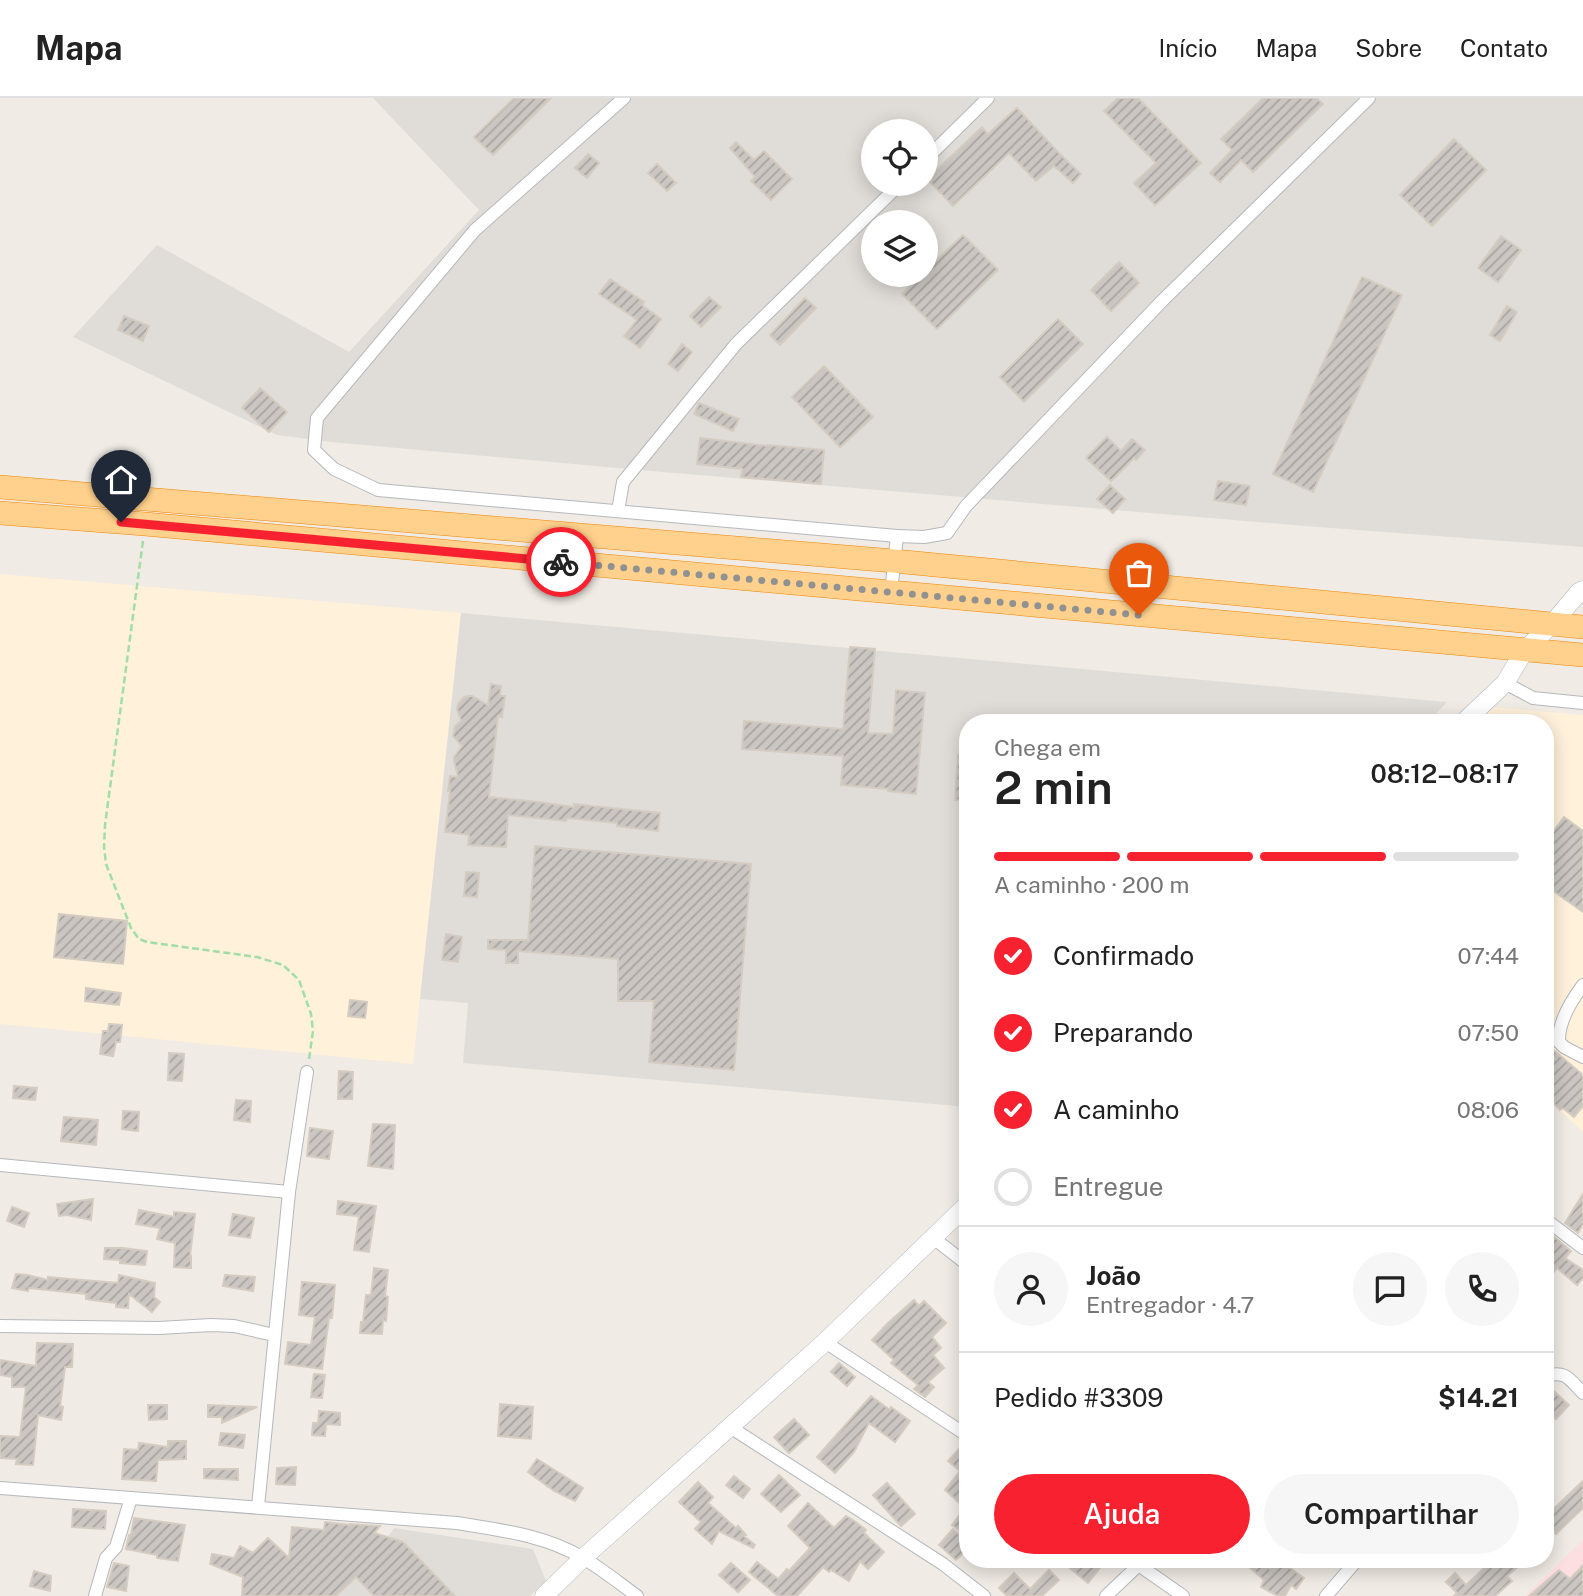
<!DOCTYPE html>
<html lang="pt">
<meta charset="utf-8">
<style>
:root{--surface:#fff;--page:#f6f6f6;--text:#222;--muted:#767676;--line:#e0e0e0;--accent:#f8212f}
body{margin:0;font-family:"Public Sans",sans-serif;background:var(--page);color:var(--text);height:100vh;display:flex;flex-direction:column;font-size:26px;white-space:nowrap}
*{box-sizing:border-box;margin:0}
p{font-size:23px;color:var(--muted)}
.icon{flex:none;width:38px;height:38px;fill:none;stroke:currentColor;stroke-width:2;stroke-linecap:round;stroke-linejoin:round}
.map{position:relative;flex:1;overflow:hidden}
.details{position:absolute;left:959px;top:616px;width:595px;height:854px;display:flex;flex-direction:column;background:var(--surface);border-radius:28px;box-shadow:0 4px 18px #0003}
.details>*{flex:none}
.controls{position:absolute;left:861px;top:21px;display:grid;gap:14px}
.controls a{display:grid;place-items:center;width:77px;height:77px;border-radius:50%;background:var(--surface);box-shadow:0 4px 18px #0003;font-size:35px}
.pin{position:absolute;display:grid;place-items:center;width:60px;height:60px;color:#fff;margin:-72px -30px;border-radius:50% 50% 50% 0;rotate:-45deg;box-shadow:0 0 7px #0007}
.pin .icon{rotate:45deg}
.courier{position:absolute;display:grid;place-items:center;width:70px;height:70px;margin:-35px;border:5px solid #f8212f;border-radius:50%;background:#fff;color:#222;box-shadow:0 2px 9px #0007}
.summary em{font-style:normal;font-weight:600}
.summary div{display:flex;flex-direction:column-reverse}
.summary{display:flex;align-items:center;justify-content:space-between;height:119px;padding:0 35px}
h1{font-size:46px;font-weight:600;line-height:52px}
.bar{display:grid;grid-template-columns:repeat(4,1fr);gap:10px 7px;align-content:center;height:84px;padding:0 35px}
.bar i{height:9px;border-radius:5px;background:var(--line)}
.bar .current{background:var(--accent)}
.bar p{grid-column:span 4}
.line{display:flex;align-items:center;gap:18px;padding:0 35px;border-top:2px solid var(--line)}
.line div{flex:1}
.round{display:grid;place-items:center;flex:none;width:74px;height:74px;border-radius:37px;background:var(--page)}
ol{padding:0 35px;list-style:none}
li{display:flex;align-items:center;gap:21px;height:77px}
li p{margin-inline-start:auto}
li .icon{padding:7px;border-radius:50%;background:var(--accent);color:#fff;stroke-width:4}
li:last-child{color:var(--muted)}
li i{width:38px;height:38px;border:4px solid var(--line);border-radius:50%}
.primary-button{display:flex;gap:14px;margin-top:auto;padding:14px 35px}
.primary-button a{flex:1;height:80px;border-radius:42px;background:var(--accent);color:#fff;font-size:28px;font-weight:600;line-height:80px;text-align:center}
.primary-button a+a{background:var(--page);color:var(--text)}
header{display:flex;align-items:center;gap:42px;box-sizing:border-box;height:98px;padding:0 35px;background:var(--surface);border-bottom:2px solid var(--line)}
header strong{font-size:33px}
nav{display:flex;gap:38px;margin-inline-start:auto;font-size:24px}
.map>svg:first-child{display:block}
.commercial{fill:#fff1da}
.industrial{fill:#e0ddd8;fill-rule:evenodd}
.medical{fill:#fedfe1}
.building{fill:url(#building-hatch);stroke:#d5ccc1;stroke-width:2}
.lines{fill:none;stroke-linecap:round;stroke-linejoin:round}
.street-casing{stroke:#b5b8bc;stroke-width:14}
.secondary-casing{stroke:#b5babf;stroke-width:19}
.highway-casing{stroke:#f48400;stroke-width:24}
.path{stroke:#a0dda7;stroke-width:2.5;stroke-dasharray:7 3.5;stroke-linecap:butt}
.street{stroke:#fff;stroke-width:12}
.secondary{stroke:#fff;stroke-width:18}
.highway{stroke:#ffd18c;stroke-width:23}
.done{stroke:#909292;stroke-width:7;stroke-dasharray:0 12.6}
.route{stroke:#f8212f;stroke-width:9}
</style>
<header>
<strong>Mapa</strong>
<nav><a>Início</a><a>Mapa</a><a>Sobre</a><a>Contato</a></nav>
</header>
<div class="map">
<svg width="1583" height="1498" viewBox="0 0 1583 1498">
<defs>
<pattern id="building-hatch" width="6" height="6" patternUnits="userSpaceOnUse" patternTransform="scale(1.75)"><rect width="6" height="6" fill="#cbc6c1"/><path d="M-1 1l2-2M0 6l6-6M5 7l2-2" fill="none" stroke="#a8a4a1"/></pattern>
</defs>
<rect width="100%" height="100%" fill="#f0ebe4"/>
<!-- commercial -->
<g class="commercial">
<path d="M0 476 461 515 413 966 0 926Z"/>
<path d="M1492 609 1583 617V1034L1545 999V625H1477Z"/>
</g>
<!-- industrial -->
<g class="industrial">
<path d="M373 0H1583V449L1305 428 639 372 331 344 277 337 73 239 157 147 349 254 479 112ZM873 33H926V86H873ZM873 124H926V177H873Z"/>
<path d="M461 515 1447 604 1427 625H968V1009L463 965 468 905 420 901Z"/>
<path d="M394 1430 533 1451 546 1483 530 1498H334L377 1455Z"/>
</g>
<!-- medical -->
<path class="medical" d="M1583 1442V1498H1525Z"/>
<!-- building -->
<g class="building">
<path d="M514 0H551L493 57 474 39Z"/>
<path d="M1118 0H1138L1201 65 1155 107 1134 85 1156 65 1104 13Z"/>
<path d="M1263 0H1317L1323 6 1253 74 1241 62 1220 84 1210 75 1232 52 1221 41Z"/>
<path d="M1017 10 1059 55 1081 76 1073 85 1054 68 1036 83 1009 55 953 108 927 81 982 29 988 36Z"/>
<path d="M1454 41 1486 72 1432 128 1400 97Z"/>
<path d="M736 44 754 62 764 53 792 81 771 102 751 83 755 79 730 50Z"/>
<path d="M588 56 599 65 587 80 575 70Z"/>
<path d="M657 66 676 85 667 93 648 75Z"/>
<path d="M963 137 998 172 937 231 902 196 921 177H926V172Z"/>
<path d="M1501 138 1521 152 1498 184 1478 170Z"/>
<path d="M1119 164 1139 185 1111 213 1091 192Z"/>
<path d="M1362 179 1402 197 1313 394 1273 376Z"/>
<path d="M610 181 644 204 642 207 661 221 640 250 624 238 637 222 599 196Z"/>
<path d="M709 199 721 209 701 229 690 218Z"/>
<path d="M805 200 816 210 780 247 770 237Z"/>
<path d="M1507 208 1517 214 1500 243 1490 237Z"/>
<path d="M124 218 149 228 143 243 118 232Z"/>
<path d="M1058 221 1083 246 1024 304 1000 279Z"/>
<path d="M682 246 692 254 678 273 668 266Z"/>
<path d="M824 268 873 319 840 349 792 299Z"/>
<path d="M260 290 287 314 269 334 242 310Z"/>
<path d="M699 305 739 321 733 333 694 316Z"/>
<path d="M1107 339 1121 353 1132 341 1145 352 1136 362 1134 360 1111 383 1086 360Z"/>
<path d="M700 340 768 348V347L824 352 821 386 741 379 742 371 697 366Z"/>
<path d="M1218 383 1250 388 1246 407 1214 402Z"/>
<path d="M1110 387 1125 401 1113 415 1097 401Z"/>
<path d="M850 549 875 551 868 635 893 636 896 592 925 595 916 696 888 693V691L841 687 843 658 742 651 744 623 843 631Z"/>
<path d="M491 586 501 588 500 598H505L502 619 498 618 489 699 539 704 574 709V706L660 715 658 733 617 728V725L567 720 566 723 508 717 506 749 468 747 469 737 445 734 450 693H448L450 678 458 679 454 663V659L462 648 453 638 455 628 461 623 457 611 458 606 464 599 468 598H472L488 607Z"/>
<path d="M958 657 968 658V703L955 702Z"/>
<path d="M1564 719 1583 733V814L1545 787V745Z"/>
<path d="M535 748 751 766 734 972 649 964 654 903H618V861L518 853V865H506V852L488 851V842H528Z"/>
<path d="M466 774 479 775 477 799 464 798Z"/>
<path d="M59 816 127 823 123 866 54 859Z"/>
<path d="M446 836 462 839 458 864 442 862Z"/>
<path d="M86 890 121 895 119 907 85 903Z"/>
<path d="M350 902 367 904 365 920 348 918Z"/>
<path d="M109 926 122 927 120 944H116L113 958 100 956 103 933H108Z"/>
<path d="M1545 945 1583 977V1008L1574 1019 1563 1010 1560 1012 1545 996Z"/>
<path d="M169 955 184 956 182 983 168 982Z"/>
<path d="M339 973 353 974 352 1001H338Z"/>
<path d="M14 988 37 990 35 1002 13 1000Z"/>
<path d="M236 1002 251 1003 250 1024 234 1022Z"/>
<path d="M123 1013 139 1014 138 1033 122 1031Z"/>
<path d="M64 1019 98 1022 96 1047 61 1043Z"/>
<path d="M373 1026 395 1027 393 1071 368 1068Z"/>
<path d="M310 1030 333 1033 329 1061 307 1058Z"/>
<path d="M1583 1096V1126L1578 1135 1565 1125Z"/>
<path d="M93 1101 91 1122 67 1117 59 1118 57 1106Z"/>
<path d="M338 1103 376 1108 369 1154 354 1152 359 1118 337 1116Z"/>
<path d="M12 1109 29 1115 24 1129 7 1123Z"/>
<path d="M139 1112 174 1119V1114L195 1116 190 1158H191V1170L174 1169 175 1145 157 1141 160 1130 136 1126Z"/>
<path d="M233 1116 254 1120 250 1140 229 1137Z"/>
<path d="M1553 1138 1571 1153 1565 1160 1583 1172V1180L1577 1187 1557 1170 1553 1175 1545 1168V1148Z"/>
<path d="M105 1150H123L147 1153 145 1167 120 1165V1162L104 1161Z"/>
<path d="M374 1170 388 1172 385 1198 388 1199 386 1223 383 1222 382 1236 360 1235 361 1224H363L366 1197H371Z"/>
<path d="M16 1176 27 1177 48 1182V1179L118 1185 119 1177 155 1185 154 1199 160 1204 152 1214 129 1196 128 1210 116 1209V1205L86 1201V1196L29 1190 28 1193 12 1190Z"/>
<path d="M225 1177 255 1179 253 1193 223 1188Z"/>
<path d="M302 1184 335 1187 332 1220H329L322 1271 285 1266 288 1244 311 1247 315 1219 299 1217Z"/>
<path d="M914 1202 919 1208 924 1203 946 1225 932 1239 941 1250 933 1257 944 1270 928 1284 934 1289 925 1299 914 1291 918 1287 891 1265 894 1262 872 1242 888 1225Z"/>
<path d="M37 1245 73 1246 72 1269H65L60 1308 63 1309 61 1322 38 1317 33 1367 16 1366 17 1361 0 1360V1338L20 1339 26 1289H12V1279L0 1277V1262L36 1268Z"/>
<path d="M839 1265 855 1279 847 1288 831 1274Z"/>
<path d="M314 1276 325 1277 322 1300 311 1299Z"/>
<path d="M1547 1287 1569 1307 1556 1321 1545 1311V1287Z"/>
<path d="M871 1298 890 1312 891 1309 910 1323 895 1344 869 1325 854 1354 835 1375 817 1359Z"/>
<path d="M500 1306 533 1309 531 1341 498 1338Z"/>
<path d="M148 1307H167V1321L149 1322Z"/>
<path d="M208 1307 257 1309 222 1325V1319H208Z"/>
<path d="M319 1313 340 1315V1327L326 1326 325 1338 312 1337 313 1325H318Z"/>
<path d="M794 1321 809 1337 789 1355 774 1339Z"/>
<path d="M221 1335 245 1337 243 1350 219 1347Z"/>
<path d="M168 1343H186V1361L158 1362 156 1383 122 1381 124 1351 138 1352 139 1345 168 1349Z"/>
<path d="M959 1351 968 1359V1429L963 1435 952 1427 965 1410 945 1392 960 1373 948 1363Z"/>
<path d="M537 1361 583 1390 575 1403 554 1393 528 1374Z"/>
<path d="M296 1369 295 1387 276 1386 277 1370Z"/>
<path d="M204 1371H238V1382L204 1380Z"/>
<path d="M779 1377 800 1397 781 1414 761 1396Z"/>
<path d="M734 1378 750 1391 743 1400 726 1387Z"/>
<path d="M1583 1383V1410L1556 1436 1545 1425V1419Z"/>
<path d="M698 1384 713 1399 708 1405 736 1430 738 1428 746 1437 744 1438 755 1447 753 1450 719 1433 712 1446 695 1431 701 1424 679 1404Z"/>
<path d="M887 1385 915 1416 901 1428 873 1397Z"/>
<path d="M808 1405 834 1430 846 1418 853 1422 866 1432 864 1435 884 1454 868 1471 860 1463 849 1483 831 1472 829 1474 823 1469 797 1498H778L749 1474 757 1464 778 1481 787 1471 789 1473 810 1450 788 1428Z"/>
<path d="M73 1411 106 1413 105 1431 72 1429Z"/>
<path d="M134 1420 185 1427 178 1463 157 1460V1457L126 1451 129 1437H131Z"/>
<path d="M325 1424 350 1427V1426L380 1428 374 1435 403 1444 455 1498H374L356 1479 336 1498H242L243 1479 210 1466 212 1456 234 1460 240 1448 253 1455 268 1440 289 1460 292 1429 324 1432Z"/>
<path d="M953 1431 968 1444V1450L956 1462 939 1447Z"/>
<path d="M1059 1461H1097L1103 1466 1088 1485Z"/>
<path d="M1240 1461H1258L1270 1471 1279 1462 1304 1480 1296 1491 1291 1487 1285 1498H1278L1261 1489 1264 1482Z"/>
<path d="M1494 1461H1527L1507 1478 1512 1483 1495 1498H1454L1457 1495 1446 1484 1455 1475 1466 1487Z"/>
<path d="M114 1465 129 1468 126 1493 107 1489Z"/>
<path d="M731 1465 750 1482 738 1494 719 1477Z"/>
<path d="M1583 1467V1498H1529L1559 1472 1570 1481Z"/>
<path d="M1049 1472 1059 1482 1042 1498H1007L999 1490 1014 1475 1030 1491Z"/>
<path d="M34 1473 51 1478 50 1493 30 1488Z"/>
</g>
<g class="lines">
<!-- street casing -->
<g class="street-casing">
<g id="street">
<path d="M624 0 475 132 317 320 314 352 334 371 378 392 897 438 891 494"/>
<path d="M926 61 988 0"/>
<path d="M618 413 623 384 736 246 900 86"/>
<path d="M897 438 924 439 947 435 966 408 1162 203 1369 0"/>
<path d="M1505 585 1533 600 1583 605"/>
<path d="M1583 887C1571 903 1558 924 1559 944L1564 949 1583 959"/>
<path d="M0 1067 289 1094"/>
<path d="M1545 1121 1583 1150"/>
<path d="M932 1139 968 1167"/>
<path d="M0 1228 159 1230 211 1227 234 1228 274 1237"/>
<path d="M825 1244 968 1338"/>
<path d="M1545 1278C1566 1272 1569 1281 1583 1295"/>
<path d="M730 1329 943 1466 984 1498"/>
<path d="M0 1390 457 1425C499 1432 545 1437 583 1460 602 1471 619 1485 637 1498"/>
<path d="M258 1409 289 1094 307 974"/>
<path d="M1130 1461 1183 1498"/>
<path d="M95 1498 106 1460 116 1449 131 1400"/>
<path d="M1106 1498 1145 1461"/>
<path d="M1326 1498 1358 1461"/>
</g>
</g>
<!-- secondary casing -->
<g class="secondary-casing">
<g id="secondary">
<path d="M1463 625 1505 585 1525 552 1552 526 1579 494 1583 492"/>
<path d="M544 1498 583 1460 825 1244 968 1106"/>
</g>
</g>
<!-- highway casing -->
<g class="highway-casing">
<g id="highway">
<path d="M0 389 894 463 1583 529"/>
<path d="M0 415 145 426 1583 557"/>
</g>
</g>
<!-- path -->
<path class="path" d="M143 443 105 727 104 749 106 766 131 830 139 841 147 844 257 859 283 867 299 882 311 916 313 933 309 961"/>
<!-- street -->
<use href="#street" class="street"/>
<!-- secondary -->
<use href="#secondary" class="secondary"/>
<!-- highway -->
<use href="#highway" class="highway"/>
</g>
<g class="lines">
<!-- done -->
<path class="done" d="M561 464 1139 517"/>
<!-- route -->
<path class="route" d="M121 424 561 464"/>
</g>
</svg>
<div class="controls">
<a><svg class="icon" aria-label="locate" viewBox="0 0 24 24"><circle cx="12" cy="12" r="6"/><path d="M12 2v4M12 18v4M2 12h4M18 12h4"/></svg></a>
<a><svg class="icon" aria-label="layers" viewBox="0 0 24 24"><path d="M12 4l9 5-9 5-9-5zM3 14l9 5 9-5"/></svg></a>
</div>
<div class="pin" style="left:1139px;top:517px;background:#ea580c"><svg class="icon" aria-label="bag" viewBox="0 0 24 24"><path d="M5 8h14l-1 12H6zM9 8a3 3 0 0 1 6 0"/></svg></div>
<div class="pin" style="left:121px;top:424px;background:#1f2937"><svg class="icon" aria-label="home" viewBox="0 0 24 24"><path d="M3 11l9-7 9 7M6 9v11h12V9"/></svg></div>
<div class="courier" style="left:561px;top:464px"><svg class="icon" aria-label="bike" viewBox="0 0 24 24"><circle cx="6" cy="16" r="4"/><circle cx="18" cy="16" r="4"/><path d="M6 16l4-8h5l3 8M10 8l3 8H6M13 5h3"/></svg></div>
<section class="details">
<div class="summary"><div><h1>2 min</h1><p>Chega em</p></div><em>08:12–08:17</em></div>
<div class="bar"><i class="current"></i><i class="current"></i><i class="current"></i><i></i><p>A caminho · 200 m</p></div>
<ol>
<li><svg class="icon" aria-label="check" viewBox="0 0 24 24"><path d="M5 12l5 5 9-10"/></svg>Confirmado<p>07:44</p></li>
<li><svg class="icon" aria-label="check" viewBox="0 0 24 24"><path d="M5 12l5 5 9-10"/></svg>Preparando<p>07:50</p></li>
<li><svg class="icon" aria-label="check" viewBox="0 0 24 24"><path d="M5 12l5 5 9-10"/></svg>A caminho<p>08:06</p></li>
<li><i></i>Entregue</li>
</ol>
<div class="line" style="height:126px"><a class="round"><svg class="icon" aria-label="person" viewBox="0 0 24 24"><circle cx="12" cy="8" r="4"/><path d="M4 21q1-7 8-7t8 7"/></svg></a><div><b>João</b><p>Entregador · 4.7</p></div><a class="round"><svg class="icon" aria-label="chat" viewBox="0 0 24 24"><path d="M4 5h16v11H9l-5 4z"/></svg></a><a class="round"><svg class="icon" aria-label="phone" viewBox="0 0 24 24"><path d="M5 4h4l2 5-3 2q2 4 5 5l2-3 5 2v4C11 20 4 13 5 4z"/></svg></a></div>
<div class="line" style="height:91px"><div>Pedido #3309</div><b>$14.21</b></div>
<div class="primary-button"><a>Ajuda</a><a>Compartilhar</a></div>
</section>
</div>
